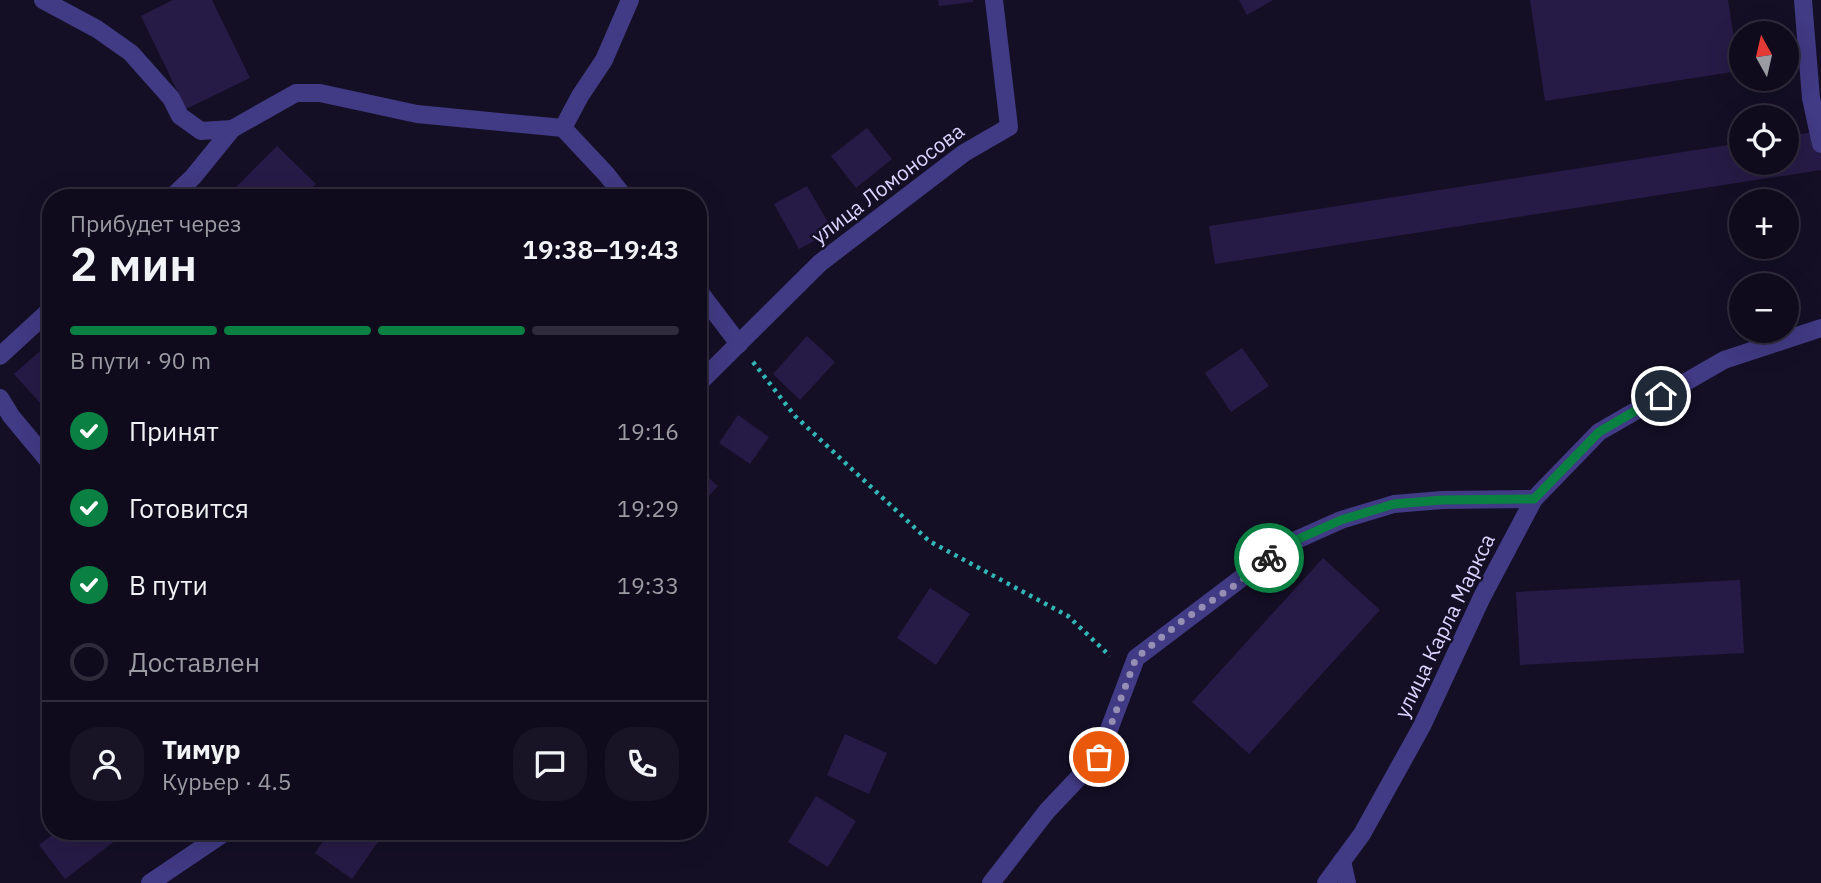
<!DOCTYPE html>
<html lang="ru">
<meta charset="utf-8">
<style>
:root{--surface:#0f0b1c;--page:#181425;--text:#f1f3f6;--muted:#9b9ba3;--line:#2f2b3b;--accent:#0b8043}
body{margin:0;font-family:"IBM Plex Sans",sans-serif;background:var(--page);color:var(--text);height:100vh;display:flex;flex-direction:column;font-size:26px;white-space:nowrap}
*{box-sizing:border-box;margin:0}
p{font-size:23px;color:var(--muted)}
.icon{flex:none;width:38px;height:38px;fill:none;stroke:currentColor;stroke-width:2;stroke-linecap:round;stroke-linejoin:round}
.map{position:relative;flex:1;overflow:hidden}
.panel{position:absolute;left:42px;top:189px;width:665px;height:651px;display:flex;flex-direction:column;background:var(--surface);border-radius:28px;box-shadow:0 7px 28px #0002,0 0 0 2px var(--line)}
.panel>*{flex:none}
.needle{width:46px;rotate:352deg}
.controls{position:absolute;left:1729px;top:21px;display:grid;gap:14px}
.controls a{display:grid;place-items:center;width:70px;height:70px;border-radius:50%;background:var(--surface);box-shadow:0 7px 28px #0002,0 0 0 2px var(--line);font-size:35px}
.pin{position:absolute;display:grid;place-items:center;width:60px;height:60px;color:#fff;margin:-30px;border:4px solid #fff;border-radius:50%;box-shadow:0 2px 7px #0007}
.courier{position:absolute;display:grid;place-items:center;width:70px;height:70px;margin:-35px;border:5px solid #0b8043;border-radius:50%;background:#fff;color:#222;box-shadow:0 2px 9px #0007}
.head em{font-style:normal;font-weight:600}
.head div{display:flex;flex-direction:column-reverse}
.head{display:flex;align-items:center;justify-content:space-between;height:119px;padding:0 28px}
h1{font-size:46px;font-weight:600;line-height:52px}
.bar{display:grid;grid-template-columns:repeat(4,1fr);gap:10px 7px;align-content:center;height:84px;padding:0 28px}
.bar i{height:9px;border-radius:5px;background:var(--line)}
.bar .active{background:var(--accent)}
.bar p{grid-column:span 4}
.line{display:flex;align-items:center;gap:18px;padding:0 28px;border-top:2px solid var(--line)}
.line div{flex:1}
.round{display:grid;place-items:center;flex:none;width:74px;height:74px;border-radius:28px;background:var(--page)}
ol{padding:0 28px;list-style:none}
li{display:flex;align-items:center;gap:21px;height:77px}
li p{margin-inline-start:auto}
li .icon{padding:7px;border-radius:50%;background:var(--accent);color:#fff;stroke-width:4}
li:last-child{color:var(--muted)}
li i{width:38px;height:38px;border:4px solid var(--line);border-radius:50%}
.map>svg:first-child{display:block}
.building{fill:#261b46}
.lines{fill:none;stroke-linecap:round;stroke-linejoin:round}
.path{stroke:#30b7b6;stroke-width:4.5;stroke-dasharray:3.5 5;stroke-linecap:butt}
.minor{stroke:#413a84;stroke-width:18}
.done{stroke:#958fb3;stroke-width:7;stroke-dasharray:0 12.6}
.route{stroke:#0b8043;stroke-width:9}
.labels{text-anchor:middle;stroke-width:5;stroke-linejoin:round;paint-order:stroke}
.street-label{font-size:21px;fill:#dbd4ff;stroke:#140f25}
</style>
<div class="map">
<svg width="1821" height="883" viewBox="0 0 1821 883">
<rect width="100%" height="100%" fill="#140f25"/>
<!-- building -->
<g class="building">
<path d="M173 0H212L250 78 186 109 141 16Z"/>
<path d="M938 0H973V2L939 6Z"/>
<path d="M1239 0H1273L1247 15Z"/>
<path d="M1530 0H1728L1739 71 1545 101Z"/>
<path d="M867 128 892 159 856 188 831 156Z"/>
<path d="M1821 131V170L1215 264 1209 226 1741 143V163H1787V136Z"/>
<path d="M277 146 316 184 302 198H225Z"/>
<path d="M807 186 833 231 799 249 774 204Z"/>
<path d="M807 336 835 362 800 400 773 374Z"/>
<path d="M1242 348 1269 386 1231 412 1205 373Z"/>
<path d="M39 352 51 366V415L14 374Z"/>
<path d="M738 415 769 437 750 464 719 443Z"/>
<path d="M698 469 718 486 698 508Z"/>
<path d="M1323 558 1380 610 1249 754 1192 702Z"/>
<path d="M1740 580 1744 653 1520 665 1516 592Z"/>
<path d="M930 588 970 614 936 665 897 638Z"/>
<path d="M845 734 887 753 869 794 827 775Z"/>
<path d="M816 796 856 821 828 867 788 842Z"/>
<path d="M58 831H128L65 879 39 845Z"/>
<path d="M330 831H369L380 839 352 879 315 853Z"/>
</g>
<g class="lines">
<!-- path -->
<path class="path" d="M753 362 795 416 929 541 1068 616 1110 656"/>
<!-- minor -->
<g class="minor">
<path d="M43 0 97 29 131 53 171 98 180 116 201 131 232 129 296 93H320L417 114 563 128"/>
<path d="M1803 0 1811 98 1821 144"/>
<path d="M171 198 193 177 232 129"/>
<path d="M625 198 607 175 563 128 580 96 604 60 630 0"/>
<path d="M698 290 739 344"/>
<path d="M0 356 51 309"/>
<path d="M698 384 820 263 964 153 1009 127 994 0"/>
<path d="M0 398 11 416 51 464"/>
<path d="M1342 861 1347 883"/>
<path d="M150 883 227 831"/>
<path d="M991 883 1047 811 1099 756 1136 658 1285 545 1341 520 1394 504 1442 500 1534 499"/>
<path d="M1326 883 1362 834 1422 726 1482 597 1534 499 1599 432 1724 360 1821 328"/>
</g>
</g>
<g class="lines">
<!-- done -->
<path class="done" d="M1099 757 1136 658 1182 621 1238 583 1269 558"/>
<!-- route -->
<path class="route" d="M1269 558 1285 545 1341 520 1394 504 1442 500 1534 499 1599 432 1661 396"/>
</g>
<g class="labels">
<!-- street labels -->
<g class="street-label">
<text transform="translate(888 184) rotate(-37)" y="7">улица Ломоносова</text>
<text transform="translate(1445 626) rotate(-64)" y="7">улица Карла Маркса</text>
</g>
</g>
</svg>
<div class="controls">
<a><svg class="needle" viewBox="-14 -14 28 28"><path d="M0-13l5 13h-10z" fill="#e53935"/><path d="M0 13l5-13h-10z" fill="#9b9ba3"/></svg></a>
<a><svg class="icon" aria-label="locate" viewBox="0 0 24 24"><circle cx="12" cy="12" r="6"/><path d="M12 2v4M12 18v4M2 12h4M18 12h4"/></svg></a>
<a>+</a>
<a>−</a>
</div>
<div class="pin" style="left:1099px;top:757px;background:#ea580c"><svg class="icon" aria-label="bag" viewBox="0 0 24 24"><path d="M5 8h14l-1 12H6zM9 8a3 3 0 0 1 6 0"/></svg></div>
<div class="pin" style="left:1661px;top:396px;background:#1f2937"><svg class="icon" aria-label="home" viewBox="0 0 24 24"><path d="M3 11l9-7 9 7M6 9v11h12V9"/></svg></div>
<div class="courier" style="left:1269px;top:558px"><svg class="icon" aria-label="bike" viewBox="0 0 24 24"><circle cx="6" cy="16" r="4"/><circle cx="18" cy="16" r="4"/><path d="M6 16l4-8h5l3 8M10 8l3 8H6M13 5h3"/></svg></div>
<section class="panel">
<div class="head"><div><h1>2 мин</h1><p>Прибудет через</p></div><em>19:38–19:43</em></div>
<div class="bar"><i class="active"></i><i class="active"></i><i class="active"></i><i></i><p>В пути · 90 m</p></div>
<ol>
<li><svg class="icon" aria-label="check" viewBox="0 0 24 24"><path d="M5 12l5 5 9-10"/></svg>Принят<p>19:16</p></li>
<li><svg class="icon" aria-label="check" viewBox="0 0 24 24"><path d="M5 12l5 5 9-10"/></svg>Готовится<p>19:29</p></li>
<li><svg class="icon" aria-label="check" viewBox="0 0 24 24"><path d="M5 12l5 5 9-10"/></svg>В пути<p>19:33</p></li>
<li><i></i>Доставлен</li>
</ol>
<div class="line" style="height:126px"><a class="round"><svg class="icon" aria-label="person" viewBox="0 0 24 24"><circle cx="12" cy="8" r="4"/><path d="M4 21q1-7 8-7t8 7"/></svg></a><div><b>Тимур</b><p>Курьер · 4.5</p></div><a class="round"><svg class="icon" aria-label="chat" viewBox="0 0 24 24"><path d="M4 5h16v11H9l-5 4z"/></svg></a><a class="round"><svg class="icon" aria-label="phone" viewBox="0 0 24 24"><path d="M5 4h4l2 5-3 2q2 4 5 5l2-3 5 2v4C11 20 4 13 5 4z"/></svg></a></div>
</section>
</div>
